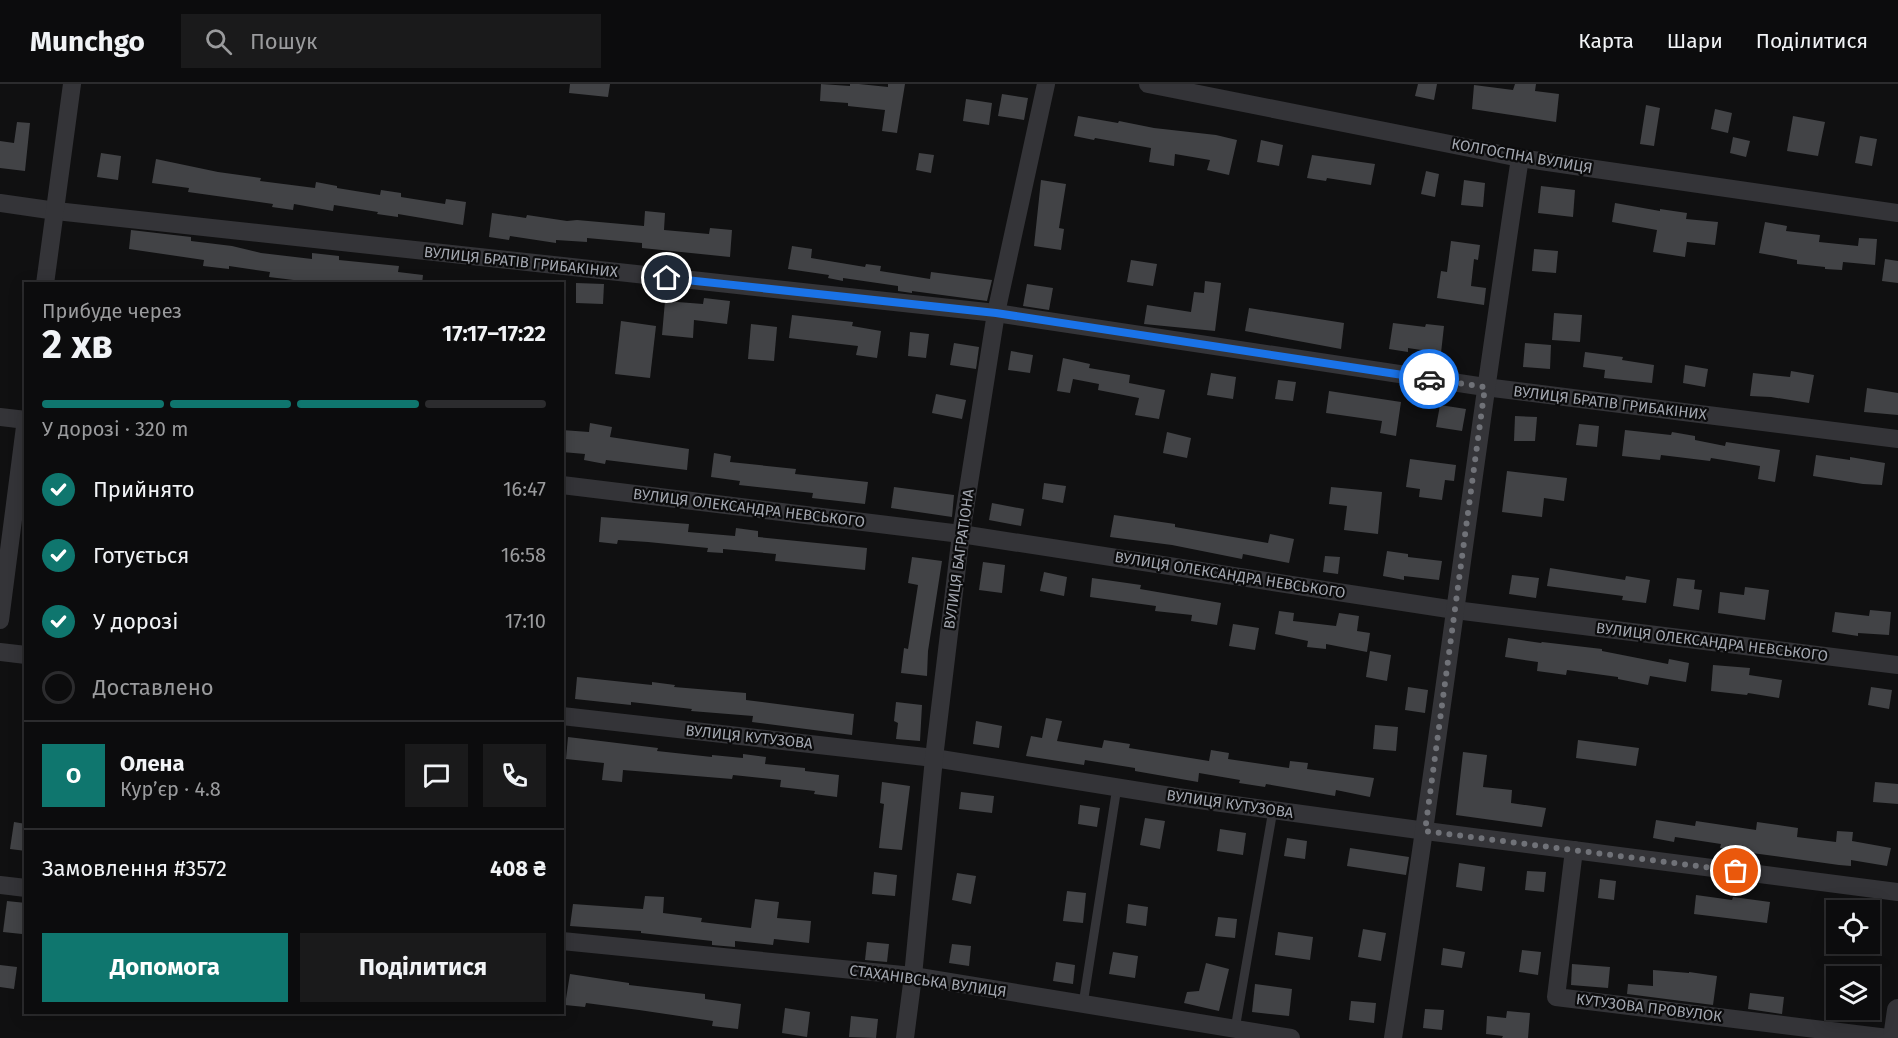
<!DOCTYPE html>
<html lang="uk">
<meta charset="utf-8">
<style>
:root{--surface:#0c0c0d;--page:#1a1a1b;--text:#f1f3f6;--muted:#9a9b9d;--line:#2c2c2e;--accent:#0f766e}
body{margin:0;font-family:"Fira Sans",sans-serif;background:var(--page);color:var(--text);height:100vh;display:flex;flex-direction:column;font-size:22px;white-space:nowrap}
*{box-sizing:border-box;margin:0}
p{font-size:20px;color:var(--muted)}
.icon{flex:none;width:33px;height:33px;fill:none;stroke:currentColor;stroke-width:2;stroke-linecap:round;stroke-linejoin:round}
.map{position:relative;flex:1;overflow:hidden}
.panel{position:absolute;left:24px;top:198px;width:540px;height:732px;display:flex;flex-direction:column;background:var(--surface);border-radius:0px;box-shadow:0 3px 15px #0003,0 0 0 2px var(--line)}
.panel>*{flex:none}
.controls{position:absolute;left:1826px;top:816px;display:grid;gap:12px}
.controls a{display:grid;place-items:center;width:54px;height:54px;border-radius:0px;background:var(--surface);box-shadow:0 3px 15px #0003,0 0 0 2px var(--line);font-size:30px}
.pin{position:absolute;display:grid;place-items:center;width:51px;height:51px;color:#fff;margin:-26px;border:3px solid #fff;border-radius:50%;box-shadow:0 2px 6px #0007}
.courier{position:absolute;display:grid;place-items:center;width:60px;height:60px;margin:-30px;border:4px solid #1a73e8;border-radius:50%;background:#fff;color:#222;box-shadow:0 2px 8px #0007}
.summary em{font-style:normal;font-weight:700}
.summary div{display:flex;flex-direction:column-reverse}
.summary{display:flex;align-items:center;justify-content:space-between;height:102px;padding:0 18px}
h1{font-size:39px;font-weight:700;line-height:45px}
.bar{display:grid;grid-template-columns:repeat(4,1fr);gap:9px 6px;align-content:center;height:72px;padding:0 18px}
.bar i{height:8px;border-radius:4px;background:var(--line)}
.bar .on{background:var(--accent)}
.bar p{grid-column:span 4}
.line{display:flex;align-items:center;gap:15px;padding:0 18px;border-top:2px solid var(--line)}
.line div{flex:1}
.round{display:grid;place-items:center;flex:none;width:63px;height:63px;border-radius:0px;background:var(--page)}
ol{padding:0 18px;list-style:none}
li{display:flex;align-items:center;gap:18px;height:66px}
li p{margin-inline-start:auto}
li .icon{padding:6px;border-radius:50%;background:var(--accent);color:#fff;stroke-width:4}
li:last-child{color:var(--muted)}
li i{width:33px;height:33px;border:3px solid var(--line);border-radius:50%}
.primary-button{display:flex;gap:12px;margin-top:auto;padding:12px 18px}
.primary-button a{flex:1;height:69px;border-radius:0px;background:var(--accent);color:#fff;font-size:24px;font-weight:700;line-height:69px;text-align:center}
.primary-button a+a{background:var(--page);color:var(--text)}
header{display:flex;align-items:center;gap:36px;box-sizing:border-box;height:84px;padding:0 30px;background:var(--surface);border-bottom:2px solid var(--line)}
header strong{font-size:28px}
nav{display:flex;gap:33px;margin-inline-start:auto;font-size:21px}
.search{width:420px;height:54px;background:var(--page);display:flex;align-items:center;gap:15px;box-sizing:border-box;padding:0 21px;border-radius:0px;color:var(--muted);font-size:22px}
.map>svg:first-child{display:block}
.building{fill:#424346}
.lines{fill:none;stroke-linecap:round;stroke-linejoin:round}
.service{stroke:#343438;stroke-width:9}
.minor{stroke:#343438;stroke-width:18}
.tertiary{stroke:#343438;stroke-width:22}
.done{stroke:#707278;stroke-width:6;stroke-dasharray:0 10.8}
.route{stroke:#1a73e8;stroke-width:8}
.labels{text-anchor:middle;stroke-width:4.5;stroke-linejoin:round;paint-order:stroke}
.street-label{font-size:15px;fill:#a3a7b0;stroke:#0b0b0c}
</style>
<header>
<strong>Munchgo</strong>
<div class="search"><svg class="icon" aria-label="search" viewBox="0 0 24 24"><circle cx="10" cy="10" r="6"/><path d="M15 15l6 6"/></svg>Пошук</div>
<nav><a>Карта</a><a>Шари</a><a>Поділитися</a></nav>
</header>
<div class="map">
<svg width="1898" height="954" viewBox="0 0 1898 954">
<rect width="100%" height="100%" fill="#101011"/>
<!-- building -->
<g class="building">
<path d="M570 0H610L608 13 569 9Z"/>
<path d="M821 0 850 2V0H859L888 3V0H905L897 49 882 47 885 26 848 22V19L820 17Z"/>
<path d="M1418 0H1437L1434 16 1415 12Z"/>
<path d="M1515 0H1536L1535 7 1559 10 1556 38 1472 25 1474 1 1513 6Z"/>
<path d="M1002 10 1028 14 1024 36 998 32Z"/>
<path d="M966 15 992 19 989 41 963 37Z"/>
<path d="M1646 21 1660 24 1654 62 1640 60Z"/>
<path d="M1715 25 1732 29 1728 49 1711 45Z"/>
<path d="M1078 32 1118 39 1119 37 1154 44 1216 51 1237 56 1229 91 1207 86 1210 76 1175 70 1174 82 1149 78 1151 64 1095 54 1094 56 1074 52Z"/>
<path d="M1793 32 1825 38 1818 72 1787 67Z"/>
<path d="M17 38 30 39 25 87 0 84V57L14 59Z"/>
<path d="M1860 52 1877 55 1872 82 1855 79Z"/>
<path d="M1733 53 1750 57 1746 73 1730 69Z"/>
<path d="M1261 56 1283 61 1279 82 1257 78Z"/>
<path d="M101 69 121 72 118 96 97 93Z"/>
<path d="M919 69 934 71 931 89 916 86Z"/>
<path d="M1312 71 1375 80 1371 101 1327 94 1326 97 1307 94Z"/>
<path d="M156 75 218 88 261 94 260 97 315 104 316 98 337 102V104L380 111 381 106 401 109V113L445 120 446 115 466 118 463 141 398 130V133L377 130 378 128 334 121 333 127 294 120 293 126 272 123 273 120 188 108 189 104 152 99Z"/>
<path d="M1426 87 1439 90 1435 113 1421 110Z"/>
<path d="M1041 96 1066 100 1059 144 1064 145 1061 166 1034 162Z"/>
<path d="M1464 96 1485 99 1483 123 1461 121Z"/>
<path d="M1541 102 1575 106 1573 133 1538 129Z"/>
<path d="M1615 119 1660 127V125L1687 129 1686 135 1718 138 1715 161 1687 158 1685 173 1653 168 1657 146 1612 138Z"/>
<path d="M645 127 665 129 664 146 709 150 710 144 732 146 730 173 642 164V159L587 154V158L556 156V159L510 152 509 156 489 153 492 129 526 134 527 131 567 137 577 136 644 142Z"/>
<path d="M1765 138 1787 142 1786 147 1820 151 1819 158 1858 162 1859 154 1877 155 1875 181 1843 178 1842 186 1825 185V183L1797 180V176L1759 169Z"/>
<path d="M131 146 191 153V157L232 162 261 169 312 175V169L339 172V176L399 182 398 188 423 191 422 200H310V198L269 193 270 188 229 182V185L203 182 204 176 129 165Z"/>
<path d="M1451 157 1480 161 1478 176 1474 175 1471 202 1486 204 1484 221 1437 214 1441 187 1447 188Z"/>
<path d="M792 162 812 165 811 174 865 183 866 180 881 182 880 187 930 195 931 188 992 196 987 217 912 207V209L898 207V202L843 194V197L828 194 829 191 788 185Z"/>
<path d="M1534 165 1558 167 1556 189 1532 187Z"/>
<path d="M1885 175 1898 177V199L1882 197Z"/>
<path d="M1131 176 1157 180 1153 202 1127 198Z"/>
<path d="M1205 197 1221 199 1215 247 1144 240 1147 221 1191 228 1194 208 1204 209Z"/>
<path d="M576 199 604 200 603 220 576 219Z"/>
<path d="M1027 200 1053 204 1049 226 1023 222Z"/>
<path d="M704 214 730 217 727 240 694 236 693 254 662 251 665 217 703 220Z"/>
<path d="M1249 224 1344 239 1341 265 1245 247Z"/>
<path d="M1554 229 1582 231 1580 258 1552 256Z"/>
<path d="M792 231 853 238 852 242 881 247 877 274 856 271 858 262 789 254Z"/>
<path d="M621 237 656 242 650 294 615 290Z"/>
<path d="M1393 239 1425 243 1426 240 1444 242 1441 269 1408 264V268L1389 265Z"/>
<path d="M751 240 777 243 774 277 748 275Z"/>
<path d="M910 248 929 250 926 274 908 272Z"/>
<path d="M954 259 979 263 976 285 950 281Z"/>
<path d="M1525 259 1551 261 1550 285 1523 283Z"/>
<path d="M1011 267 1033 271 1030 289 1008 286Z"/>
<path d="M1585 268 1623 273 1622 276 1654 281 1652 299 1604 294 1605 286 1583 283Z"/>
<path d="M1063 274 1090 280 1089 284 1130 291 1129 299 1165 306 1159 335 1135 331 1139 314 1098 306 1099 300 1073 295 1070 309 1057 307Z"/>
<path d="M1685 281 1708 285 1705 303 1683 299Z"/>
<path d="M1791 287 1814 291 1809 319 1771 313 1750 312 1753 289 1790 293Z"/>
<path d="M1211 289 1236 293 1233 315 1207 311Z"/>
<path d="M1278 296 1296 298 1293 317 1275 315Z"/>
<path d="M1867 304 1898 309V331L1864 328Z"/>
<path d="M1329 307 1401 318 1396 352 1380 349 1382 337 1326 329Z"/>
<path d="M936 310 966 316 962 335 932 329Z"/>
<path d="M1440 321 1466 325 1462 347 1436 343Z"/>
<path d="M1515 332 1537 333 1535 357H1514Z"/>
<path d="M590 339 612 343 610 353 689 365 687 386 606 376 605 380 584 376 585 370 562 368V346L589 348Z"/>
<path d="M1579 340 1599 342 1597 363 1576 361Z"/>
<path d="M1625 346 1671 351 1672 348 1695 352V356L1725 362 1726 358 1780 366 1775 398 1758 395 1760 382 1711 374 1710 377 1661 371 1660 376 1622 372Z"/>
<path d="M1167 348 1191 354 1187 374 1163 369Z"/>
<path d="M714 369 731 372 730 378 796 385 795 390 868 398 865 420 812 414 813 409 739 401 740 397 711 393Z"/>
<path d="M1816 371 1850 376V373L1885 379 1882 401 1863 400 1813 392Z"/>
<path d="M1410 375 1456 381 1454 397 1445 396 1442 416 1419 413 1420 405 1406 403Z"/>
<path d="M1507 387 1567 394 1564 417 1544 414 1542 433 1502 428Z"/>
<path d="M1044 399 1066 402 1063 419 1042 415Z"/>
<path d="M894 403 954 411 952 433 891 424Z"/>
<path d="M1331 403 1382 408 1378 450 1344 446 1347 422 1329 420Z"/>
<path d="M992 419 1024 425 1021 442 989 436Z"/>
<path d="M1114 431 1175 440V443L1268 459 1270 450 1294 455 1289 479 1243 470 1242 475 1172 461 1110 453Z"/>
<path d="M601 433 689 440 688 448 735 452 736 444 758 447V453L867 464 865 486 775 477 776 470 723 465V469L707 468 708 464 648 458 618 456 617 460 599 458Z"/>
<path d="M1387 467 1408 470V473L1442 477 1439 496 1404 492V496L1383 492Z"/>
<path d="M1325 472 1340 473 1338 490 1323 488Z"/>
<path d="M912 473 942 477 928 567 927 592 901 589 904 564 908 565 918 501 908 499Z"/>
<path d="M983 478 1005 481 1002 509 979 506Z"/>
<path d="M1550 484 1625 496 1626 492 1650 496 1646 519 1622 516 1623 512 1547 502Z"/>
<path d="M1044 488 1067 493 1064 512 1040 507Z"/>
<path d="M1512 491 1539 494 1536 514 1509 510Z"/>
<path d="M1092 494 1141 501 1140 505 1221 519 1217 541 1191 537 1192 531 1155 527 1156 522 1090 513Z"/>
<path d="M1677 494 1695 496 1694 505 1702 506 1699 526 1673 522Z"/>
<path d="M1745 503 1769 506 1765 536 1718 529 1720 508 1744 511Z"/>
<path d="M1870 526 1891 528 1889 551 1858 549V552L1832 548 1835 528 1869 532Z"/>
<path d="M1279 527 1294 529 1293 537 1336 542 1339 529 1359 532 1357 547 1370 549 1367 568 1326 560V565L1307 563 1308 557 1275 550Z"/>
<path d="M1233 540 1259 544 1255 566 1229 562Z"/>
<path d="M1508 554 1541 559 1542 558 1602 565V567L1668 580 1669 575 1689 579 1686 598 1650 592 1648 601 1618 595V593L1567 586 1566 591 1537 587 1538 578 1505 573Z"/>
<path d="M1370 567 1391 571 1387 597 1366 593Z"/>
<path d="M1713 581 1750 584 1749 591 1782 596 1779 614 1748 609 1747 611 1711 607Z"/>
<path d="M577 593 652 601V598L675 601 674 603 746 609V616L854 630 852 651 752 638 753 632 691 627 692 625 631 618V621L575 615Z"/>
<path d="M1408 603 1428 606 1425 629 1405 626Z"/>
<path d="M1871 603 1892 606 1889 625 1868 621Z"/>
<path d="M896 618 922 621 920 657 896 655 898 639 894 637Z"/>
<path d="M1046 634 1062 637 1057 657 1102 664 1104 656 1130 660 1129 664 1209 677 1211 666 1229 669 1228 675 1289 684 1290 677 1308 679 1307 685 1374 694 1370 713 1336 706 1335 712 1266 700 1265 703 1239 699 1240 696 1199 689 1198 698 1135 687V684L1085 676 1084 681 1026 672 1031 652 1042 654Z"/>
<path d="M976 637 1002 642 999 664 973 660Z"/>
<path d="M1375 641 1398 643 1396 667 1373 665Z"/>
<path d="M568 653 658 664 657 667 712 673V671L743 674V670L766 673 765 680 805 684V687L839 691 837 713 814 710 815 707 780 703 781 696 733 691 732 695 623 686 622 698 602 696 604 679 566 675Z"/>
<path d="M1578 656 1639 664 1636 682 1576 674Z"/>
<path d="M1463 668 1487 671 1483 703 1512 706 1511 719 1546 724 1542 743 1456 731Z"/>
<path d="M882 698 910 702 902 766 879 764 884 720 880 719Z"/>
<path d="M1875 698 1898 700V720L1873 718Z"/>
<path d="M961 708 994 712 992 729 959 725Z"/>
<path d="M1080 721 1100 724 1097 743 1078 740Z"/>
<path d="M1145 734 1165 737 1160 765 1140 761Z"/>
<path d="M1656 736 1695 742 1696 737 1756 746 1757 738 1798 744 1797 753 1836 758 1837 747 1853 748 1852 757 1891 764 1887 782 1851 776V782L1839 781 1752 769 1753 768 1720 764 1721 760 1675 753 1674 758 1653 754Z"/>
<path d="M14 738 26 740V767L10 765Z"/>
<path d="M1220 745 1246 749 1243 771 1217 767Z"/>
<path d="M1287 754 1307 757 1305 775 1284 772Z"/>
<path d="M1350 764 1409 773 1406 791 1347 782Z"/>
<path d="M1459 779 1485 783 1482 807 1456 803Z"/>
<path d="M1527 787 1546 788 1544 808 1525 806Z"/>
<path d="M874 788 897 791 895 812 872 810Z"/>
<path d="M957 789 976 792 971 820 952 816Z"/>
<path d="M1600 795 1616 797 1614 816 1598 814Z"/>
<path d="M1067 807 1086 809 1083 839 1063 837Z"/>
<path d="M1696 811 1732 816 1733 813 1770 818 1767 839 1694 830Z"/>
<path d="M645 812 664 813 663 829 702 834 701 838 751 844 755 815 779 818 777 834 811 837 809 859 774 855 773 861 735 857V863L712 861V857L641 849V847L570 842 573 820 643 825Z"/>
<path d="M7 817 26 819 22 850 3 848Z"/>
<path d="M1128 820 1148 823 1146 842 1126 839Z"/>
<path d="M1218 833 1237 835 1235 854 1215 852Z"/>
<path d="M1363 845 1386 849 1381 877 1358 873Z"/>
<path d="M1278 848 1313 853 1310 876 1275 871Z"/>
<path d="M867 858 889 860 887 878 865 876Z"/>
<path d="M952 860 971 862 969 882 949 879Z"/>
<path d="M1443 864 1465 868 1462 884 1441 881Z"/>
<path d="M1522 866 1541 868 1538 891 1519 888Z"/>
<path d="M1113 868 1138 872 1135 894 1109 890Z"/>
<path d="M1056 878 1075 881 1073 900 1053 897Z"/>
<path d="M1206 879 1229 885 1219 927 1184 919 1187 908 1199 907Z"/>
<path d="M1572 880 1610 883 1608 904 1571 901Z"/>
<path d="M0 881 17 883 14 905 0 903Z"/>
<path d="M1653 886 1689 889V888L1717 892 1713 921 1627 910 1628 900 1653 902Z"/>
<path d="M570 890 629 899V901L705 910V915L741 920 738 945 712 942 713 937 639 926 586 919 585 923 565 921Z"/>
<path d="M1255 900 1292 905 1289 932 1252 928Z"/>
<path d="M1750 909 1784 913 1782 930 1748 925Z"/>
<path d="M1351 917 1376 919 1374 939 1349 936Z"/>
<path d="M785 924 810 928 807 953 782 949Z"/>
<path d="M1425 925 1444 926 1442 946 1423 944Z"/>
<path d="M1507 927 1530 929 1528 954H1502L1503 952 1486 950 1487 932 1506 934Z"/>
<path d="M851 932 878 935 876 954 849 953Z"/>
</g>
<g class="lines">
<!-- service -->
<g class="service">
<path d="M1083 920 1117 703"/>
<path d="M1235 945 1273 726"/>
</g>
<!-- minor -->
<g class="minor">
<path d="M1148 0 1520 74 1898 129"/>
<path d="M0 119 56 127 996 229 1485 303 1898 355"/>
<path d="M45 200 72 0"/>
<path d="M0 333 26 336"/>
<path d="M562 401 961 450 1455 526 1898 581"/>
<path d="M0 536 26 335"/>
<path d="M0 568 26 571"/>
<path d="M562 632 934 674 1177 713 1426 747 1898 808"/>
<path d="M1574 766 1556 913 1888 954"/>
<path d="M0 801 26 804"/>
<path d="M562 857 913 892 1291 954"/>
<path d="M905 954 913 892 934 674 961 450 996 229 1046 0"/>
<path d="M1393 954C1439 661 1475 367 1520 74"/>
</g>
<!-- tertiary -->
<path class="tertiary" d="M1894 954 1898 926"/>
</g>
<g class="lines">
<!-- done -->
<path class="done" d="M1429 295 1485 303 1425 747 1736 787"/>
<!-- route -->
<path class="route" d="M667 194 996 229 1429 295"/>
</g>
<g class="labels">
<!-- street labels -->
<g class="street-label">
<text transform="translate(1522 72) rotate(10)" y="5">КОЛГОСПНА ВУЛИЦЯ</text>
<text transform="translate(521 178) rotate(6)" y="5">ВУЛИЦЯ БРАТІВ ГРИБАКІНИХ</text>
<text transform="translate(1610 319) rotate(7)" y="5">ВУЛИЦЯ БРАТІВ ГРИБАКІНИХ</text>
<text transform="translate(749 424) rotate(7)" y="5">ВУЛИЦЯ ОЛЕКСАНДРА НЕВСЬКОГО</text>
<text transform="translate(959 475) rotate(-82)" y="5">ВУЛИЦЯ БАГРАТІОНА</text>
<text transform="translate(1230 491) rotate(9)" y="5">ВУЛИЦЯ ОЛЕКСАНДРА НЕВСЬКОГО</text>
<text transform="translate(1712 558) rotate(7)" y="5">ВУЛИЦЯ ОЛЕКСАНДРА НЕВСЬКОГО</text>
<text transform="translate(749 653) rotate(6)" y="5">ВУЛИЦЯ КУТУЗОВА</text>
<text transform="translate(1230 720) rotate(8)" y="5">ВУЛИЦЯ КУТУЗОВА</text>
<text transform="translate(928 897) rotate(8)" y="5">СТАХАНІВСЬКА ВУЛИЦЯ</text>
<text transform="translate(1649 924) rotate(7)" y="5">КУТУЗОВА ПРОВУЛОК</text>
</g>
</g>
</svg>
<div class="controls">
<a><svg class="icon" aria-label="locate" viewBox="0 0 24 24"><circle cx="12" cy="12" r="6"/><path d="M12 2v4M12 18v4M2 12h4M18 12h4"/></svg></a>
<a><svg class="icon" aria-label="layers" viewBox="0 0 24 24"><path d="M12 4l9 5-9 5-9-5zM3 14l9 5 9-5"/></svg></a>
</div>
<div class="pin" style="left:1736px;top:787px;background:#ea580c"><svg class="icon" aria-label="bag" viewBox="0 0 24 24"><path d="M5 8h14l-1 12H6zM9 8a3 3 0 0 1 6 0"/></svg></div>
<div class="pin" style="left:667px;top:194px;background:#1f2937"><svg class="icon" aria-label="home" viewBox="0 0 24 24"><path d="M3 11l9-7 9 7M6 9v11h12V9"/></svg></div>
<div class="courier" style="left:1429px;top:295px"><svg class="icon" aria-label="car" viewBox="0 0 24 24"><path d="M5 17H2v-5l4-1 3-4h7l3 4 3 1v5h-3M9 17h6M6 11h13"/><circle cx="7" cy="17" r="2"/><circle cx="17" cy="17" r="2"/></svg></div>
<section class="panel">
<div class="summary"><div><h1>2 хв</h1><p>Прибуде через</p></div><em>17:17–17:22</em></div>
<div class="bar"><i class="on"></i><i class="on"></i><i class="on"></i><i></i><p>У дорозі · 320 m</p></div>
<ol>
<li><svg class="icon" aria-label="check" viewBox="0 0 24 24"><path d="M5 12l5 5 9-10"/></svg>Прийнято<p>16:47</p></li>
<li><svg class="icon" aria-label="check" viewBox="0 0 24 24"><path d="M5 12l5 5 9-10"/></svg>Готується<p>16:58</p></li>
<li><svg class="icon" aria-label="check" viewBox="0 0 24 24"><path d="M5 12l5 5 9-10"/></svg>У дорозі<p>17:10</p></li>
<li><i></i>Доставлено</li>
</ol>
<div class="line" style="height:108px"><b class="round" style="background:var(--accent);color:#fff">О</b><div><b>Олена</b><p>Кур’єр · 4.8</p></div><a class="round"><svg class="icon" aria-label="chat" viewBox="0 0 24 24"><path d="M4 5h16v11H9l-5 4z"/></svg></a><a class="round"><svg class="icon" aria-label="phone" viewBox="0 0 24 24"><path d="M5 4h4l2 5-3 2q2 4 5 5l2-3 5 2v4C11 20 4 13 5 4z"/></svg></a></div>
<div class="line" style="height:78px"><div>Замовлення #3572</div><b>408 ₴</b></div>
<div class="primary-button"><a>Допомога</a><a>Поділитися</a></div>
</section>
</div>
